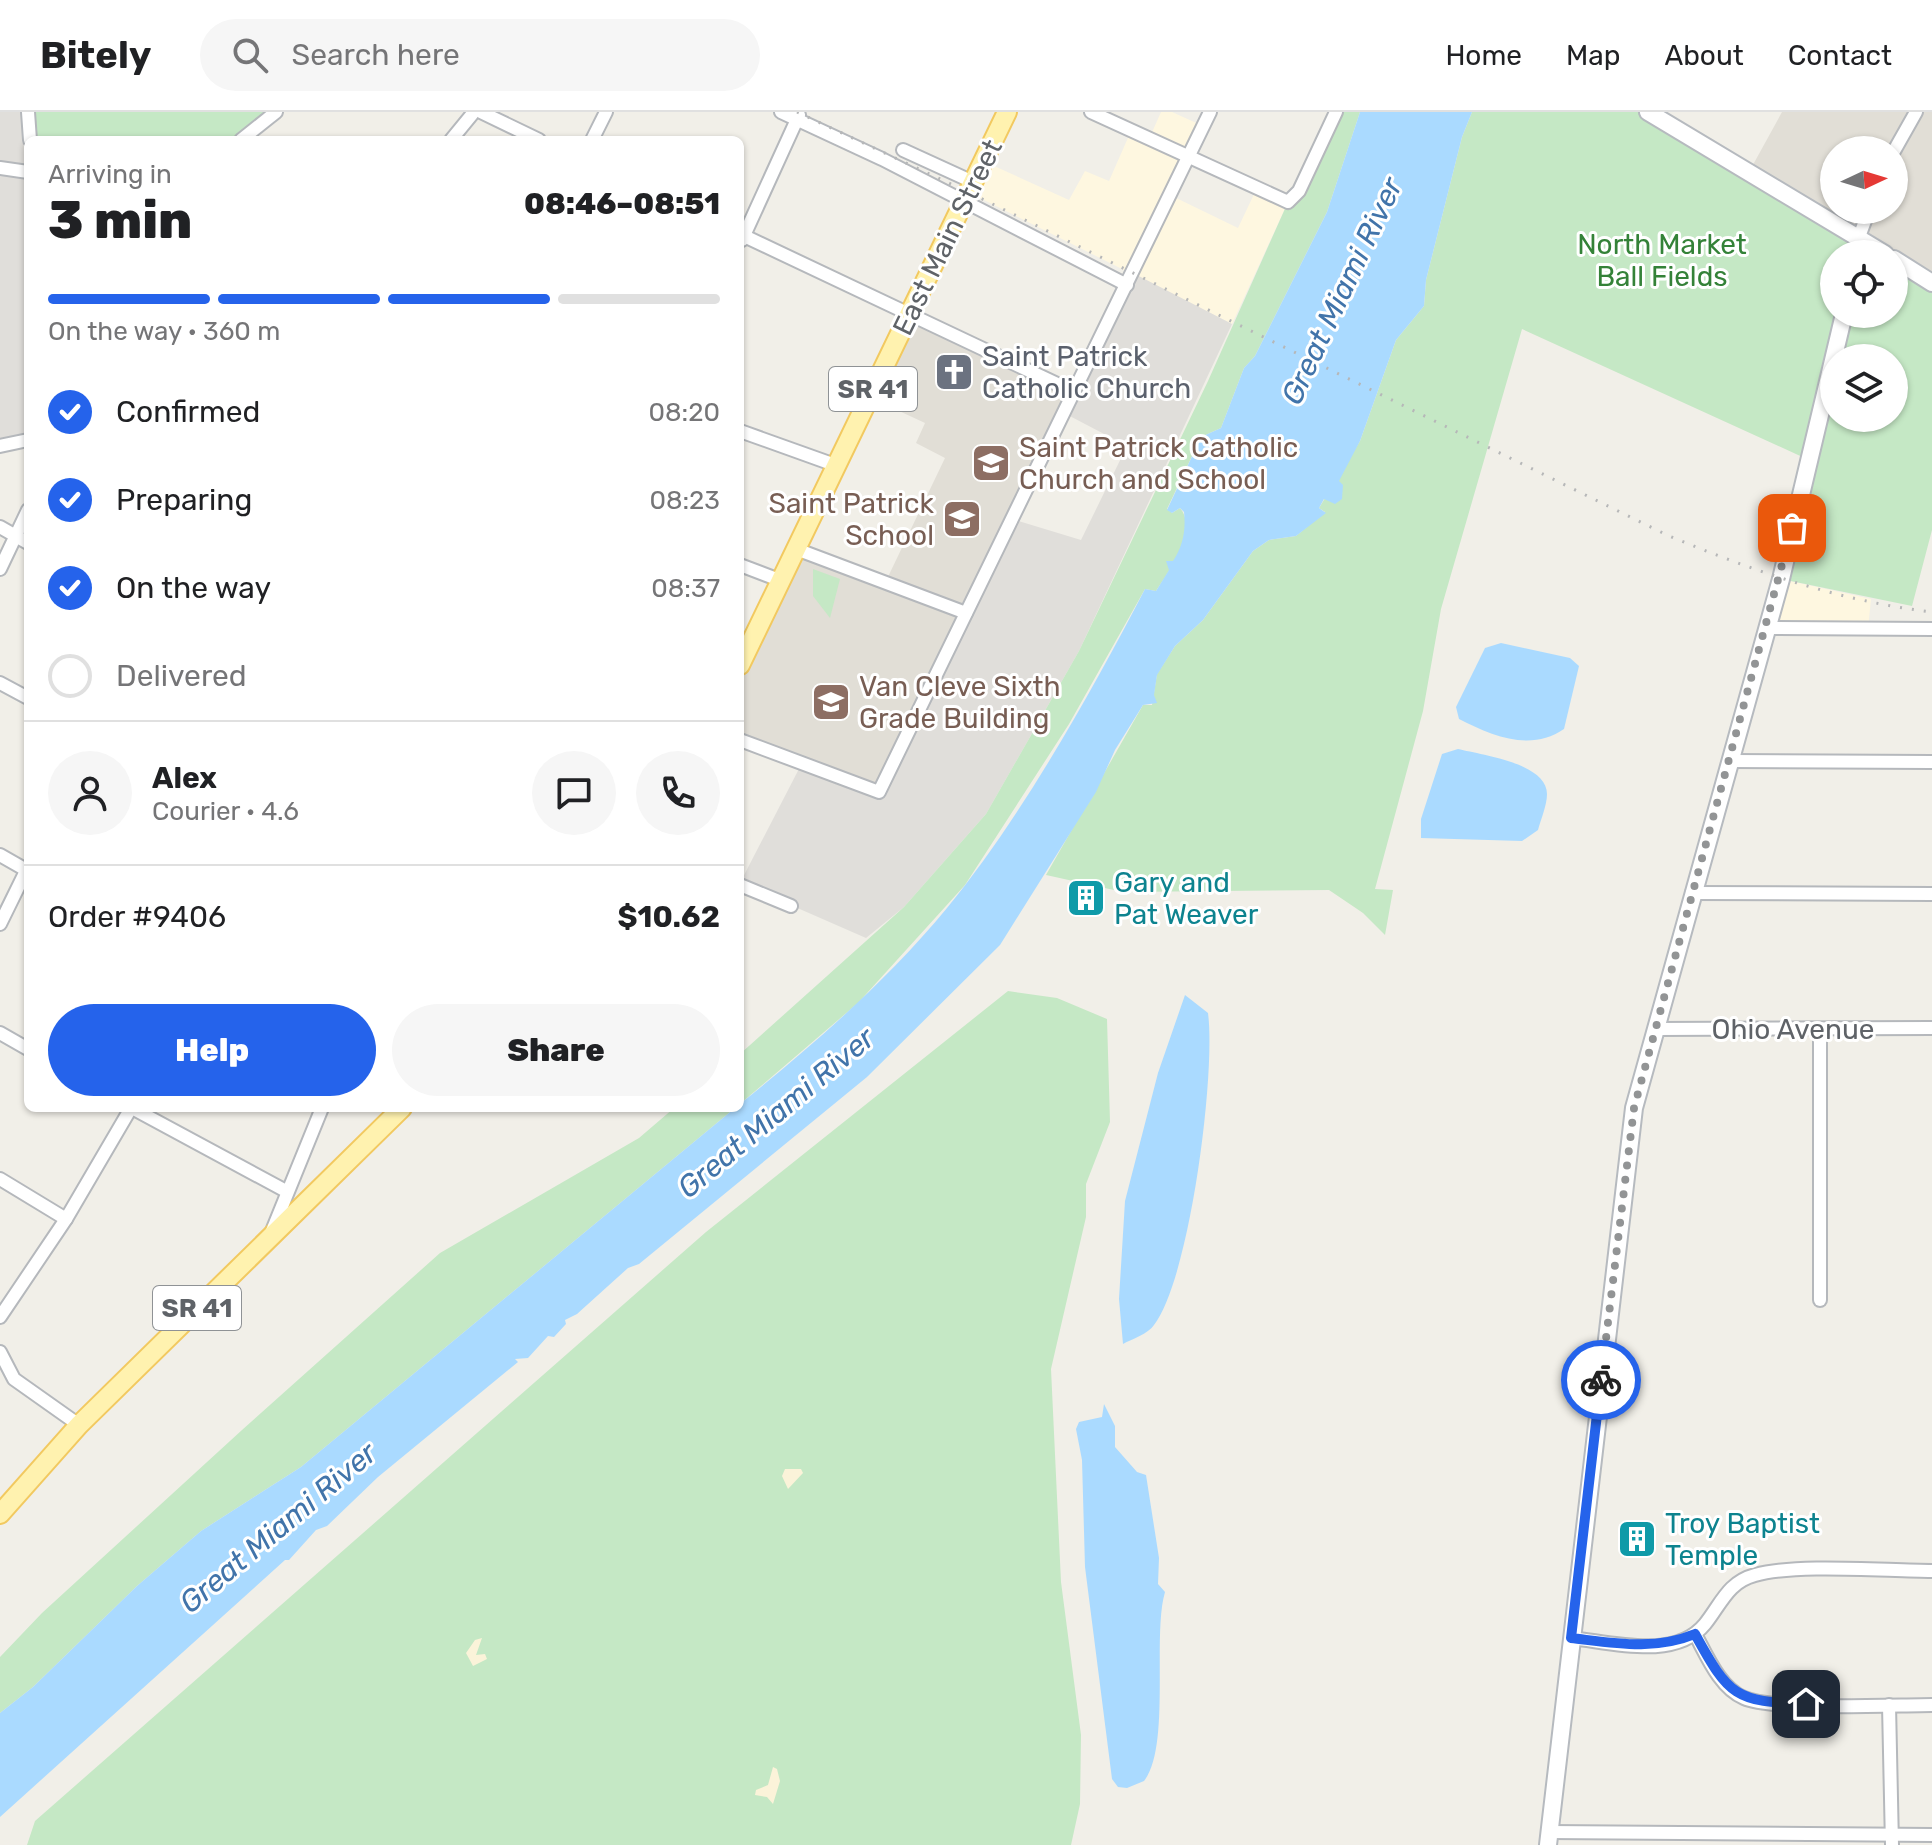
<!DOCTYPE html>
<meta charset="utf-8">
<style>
:root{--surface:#fff;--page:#f6f6f6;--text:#202124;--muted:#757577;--line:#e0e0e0;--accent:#2563eb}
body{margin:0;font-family:Rubik,sans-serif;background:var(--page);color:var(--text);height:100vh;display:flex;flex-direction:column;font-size:30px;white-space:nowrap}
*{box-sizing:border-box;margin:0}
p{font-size:26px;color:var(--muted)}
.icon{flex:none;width:44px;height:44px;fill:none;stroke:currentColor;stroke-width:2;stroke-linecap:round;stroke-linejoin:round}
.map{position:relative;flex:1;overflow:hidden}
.panel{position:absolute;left:24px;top:24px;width:720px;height:976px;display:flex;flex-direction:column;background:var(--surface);border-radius:12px;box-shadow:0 2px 6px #0004}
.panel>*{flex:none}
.needle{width:52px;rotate:86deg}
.controls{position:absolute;left:1820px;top:24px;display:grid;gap:16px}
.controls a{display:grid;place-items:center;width:88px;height:88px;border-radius:50%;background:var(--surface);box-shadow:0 2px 6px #0004;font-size:40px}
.pin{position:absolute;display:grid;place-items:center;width:68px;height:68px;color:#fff;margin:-34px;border-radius:16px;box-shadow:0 4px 12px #0006}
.courier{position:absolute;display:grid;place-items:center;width:80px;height:80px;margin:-40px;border:6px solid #2563eb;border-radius:50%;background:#fff;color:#222;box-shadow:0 2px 10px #0007}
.head em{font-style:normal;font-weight:800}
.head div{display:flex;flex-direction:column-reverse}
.head{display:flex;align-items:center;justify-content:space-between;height:136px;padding:0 24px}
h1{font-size:52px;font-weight:800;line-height:60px}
.bar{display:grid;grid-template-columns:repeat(4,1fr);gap:12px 8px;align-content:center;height:96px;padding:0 24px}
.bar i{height:10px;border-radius:6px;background:var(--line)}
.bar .selected{background:var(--accent)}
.bar p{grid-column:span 4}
.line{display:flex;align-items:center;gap:20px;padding:0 24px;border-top:2px solid var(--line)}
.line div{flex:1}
.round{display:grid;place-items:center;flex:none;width:84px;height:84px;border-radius:42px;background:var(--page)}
ol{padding:0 24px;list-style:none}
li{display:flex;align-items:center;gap:24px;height:88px}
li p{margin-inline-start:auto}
li .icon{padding:8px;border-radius:50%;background:var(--accent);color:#fff;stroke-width:4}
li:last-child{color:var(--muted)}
li i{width:44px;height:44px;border:4px solid var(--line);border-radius:50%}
.button{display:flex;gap:16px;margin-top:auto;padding:16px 24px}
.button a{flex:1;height:92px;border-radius:48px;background:var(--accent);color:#fff;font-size:32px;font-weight:800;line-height:92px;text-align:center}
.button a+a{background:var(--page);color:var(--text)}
header{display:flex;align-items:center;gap:48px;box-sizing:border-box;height:112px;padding:0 40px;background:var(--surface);border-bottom:2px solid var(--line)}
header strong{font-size:38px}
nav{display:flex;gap:44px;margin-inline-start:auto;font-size:28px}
.search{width:560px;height:72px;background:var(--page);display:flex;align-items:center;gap:20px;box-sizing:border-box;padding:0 28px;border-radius:44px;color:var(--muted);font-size:30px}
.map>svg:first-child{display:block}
.commercial{fill:#fef7e0}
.industrial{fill:#e0deda}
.education{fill:#e1ded6;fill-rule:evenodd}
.green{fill:#c5e8c5;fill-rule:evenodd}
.sand{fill:#fbf3d9}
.water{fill:#aadaff}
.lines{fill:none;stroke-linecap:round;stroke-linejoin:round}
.street-casing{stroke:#b5b8bc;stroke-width:16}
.secondary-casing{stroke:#b6babf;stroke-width:20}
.primary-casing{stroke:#f2c960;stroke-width:22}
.street{stroke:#fff;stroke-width:12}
.secondary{stroke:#fff;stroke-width:16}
.primary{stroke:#fff2af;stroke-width:18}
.rail{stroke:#b6b7b8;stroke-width:3;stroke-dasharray:2 10;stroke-linecap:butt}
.done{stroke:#929495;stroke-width:8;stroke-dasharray:0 14.4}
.route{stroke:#2563eb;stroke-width:10}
.labels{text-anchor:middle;stroke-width:6;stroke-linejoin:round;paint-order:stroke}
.shield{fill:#fff;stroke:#8f9295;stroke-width:2}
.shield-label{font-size:26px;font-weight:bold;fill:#5f6368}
.street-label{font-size:28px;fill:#5f6368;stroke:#fff}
.park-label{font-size:28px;fill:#348238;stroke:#fff}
.worship-label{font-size:28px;fill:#5b616d;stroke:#fff;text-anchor:start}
.education-label{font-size:28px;fill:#785e54;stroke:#fff;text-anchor:start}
.culture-label{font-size:28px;fill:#0d838f;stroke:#fff;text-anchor:start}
.water-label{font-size:30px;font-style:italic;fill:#4174aa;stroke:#fff}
</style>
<header>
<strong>Bitely</strong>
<div class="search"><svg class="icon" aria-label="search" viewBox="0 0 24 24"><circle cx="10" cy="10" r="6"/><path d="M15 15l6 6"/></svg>Search here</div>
<nav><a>Home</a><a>Map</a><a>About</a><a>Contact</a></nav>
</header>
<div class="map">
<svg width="1932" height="1733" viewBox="0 0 1932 1733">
<rect width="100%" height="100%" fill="#f1efe8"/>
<!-- commercial -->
<g class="commercial">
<path d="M1161 0H1172L1203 14 1170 83 1238 116 1256 78 1288 90 1232 212 968 80 983 49 1069 88 1085 59 1109 69 1131 19 1149 27Z"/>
<path d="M1781 467 1871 487 1868 517 1767 516Z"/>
</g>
<!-- industrial -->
<g class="industrial">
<path d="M0 0H28V328L0 334Z"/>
<path d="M1133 161 1232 212 1079 539 986 702 904 795 866 826 740 771 802 651 1012 407 1081 428 1127 334 1064 301Z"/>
</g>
<!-- education -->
<g class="education">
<path d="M1782 0H1932V171L1749 60ZM1834 38H1894V98H1834Z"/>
<path d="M911 202 1074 280 879 680 740 628V553L796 437 886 469 945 346 916 331 925 311 869 285Z"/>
</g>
<!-- green -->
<g class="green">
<path d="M28 0H276L241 28H30Z"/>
<path d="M1336 0H1360L1327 100 1255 244 1244 256 1221 316 1201 325 1167 397 1172 401 1180 396C1199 419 1169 459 1156 479L1145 477 1069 612 965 773 858 891 740 992V942L904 795 986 702 1079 539 1208 269 1288 90Z"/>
<path d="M1472 0H1648L1885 142H1834V202H1894V147L1932 171V418L1912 494 1781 467 1809 348 1522 217 1441 497 1423 599 1375 777 1393 778 1385 823 1363 801 1329 778 1123 780 1046 763 1143 593H1152L1157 562 1175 534 1203 508 1253 439 1269 428 1296 424 1325 400 1319 396 1360 329 1396 228 1424 194 1426 168 1462 25ZM1834 246H1894V306H1834Z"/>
<path d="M813 457 840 467 830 506 813 484Z"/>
<path d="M1008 879 1057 886 1107 907 1110 1010 1086 1072V1105L1051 1257 1061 1470 1081 1623 1080 1692 1071 1733H27L35 1709 706 1120Z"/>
<path d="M674 996H735L301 1355 201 1419 137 1474 33 1575 0 1601V1545L42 1501 242 1318 440 1141 639 1026Z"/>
</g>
<!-- sand -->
<g class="sand">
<path d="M785 1357H801L803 1361 788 1377 782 1364Z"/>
<path d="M482 1526 476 1543 485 1542 487 1547 473 1554 466 1541 475 1528Z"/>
<path d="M773 1655 777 1657 780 1669 773 1692 767 1685 755 1683 756 1678 768 1673Z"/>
</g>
<!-- water -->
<g class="water">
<path d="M1360 0H1472L1462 25 1426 168 1424 194 1396 228 1360 329 1339 369 1343 373 1342 387 1335 392 1324 387 1319 396 1326 401 1296 424 1269 428 1253 439 1203 508 1175 534 1157 563 1154 583 1157 591 1143 593 1115 638 1096 680 1000 833 867 965 639 1152 628 1156 577 1202 565 1208 566 1212 554 1225 548 1224 528 1246 515 1247 518 1250 378 1365 327 1414 316 1418 289 1448H285L0 1705V1601L33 1575 137 1474 201 1419 301 1355 735 996H740V992C814 932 886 870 947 796 1021 706 1091 581 1145 477L1156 479 1169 458 1166 449H1173C1183 434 1186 418 1184 400L1180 396 1172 401 1167 398 1201 325 1221 316 1244 256 1255 244 1327 100Z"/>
<path d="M1501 531 1570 546 1579 554 1564 617C1531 640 1492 624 1459 607L1456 595 1485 536Z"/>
<path d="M1458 637C1482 643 1547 651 1547 682 1547 693 1541 707 1538 718L1522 729 1421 726V707L1442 642Z"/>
<path d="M1185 883 1208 901C1216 961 1190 1166 1154 1213 1148 1222 1132 1227 1123 1232L1119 1187 1125 1089 1158 961Z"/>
<path d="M1104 1292 1115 1314V1335L1137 1360 1146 1363 1159 1446 1158 1472 1165 1480C1152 1523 1171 1635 1144 1669L1127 1676 1118 1675 1112 1667 1085 1455 1082 1348 1076 1317 1079 1310 1102 1305Z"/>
</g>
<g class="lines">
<!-- street casing -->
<g class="street-casing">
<g id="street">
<path d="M28 0 30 28"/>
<path d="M481 0 539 28"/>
<path d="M781 0 882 47 1127 173"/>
<path d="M1091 0 1288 90 1299 79 1336 0"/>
<path d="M241 28 276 0"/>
<path d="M451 28 474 0"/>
<path d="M592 28 606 0"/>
<path d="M903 38 973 70"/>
<path d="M1894 39 1916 0"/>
<path d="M0 56 28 60"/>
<path d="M740 122 1074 280"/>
<path d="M1859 125 1869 98"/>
<path d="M742 128 799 3"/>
<path d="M740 319 835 353"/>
<path d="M0 334 28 328"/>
<path d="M0 415 28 431"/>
<path d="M796 437 966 501"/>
<path d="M740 453 782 469"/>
<path d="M0 457 28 398"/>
<path d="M1767 516 1932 517"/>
<path d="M0 571 28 586"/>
<path d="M740 628 879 680 1210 0"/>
<path d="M1731 649 1932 650"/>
<path d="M0 743 28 759"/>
<path d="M740 773 791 794"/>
<path d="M1692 781 1932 782"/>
<path d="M0 812 28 755"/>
<path d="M1655 917 1932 916"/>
<path d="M0 921 28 937"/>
<path d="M132 996 286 1079"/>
<path d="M0 1067 66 1107"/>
<path d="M272 1119 322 996"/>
<path d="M1820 1188V919"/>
<path d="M0 1205 66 1107 131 996"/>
<path d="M0 1240 14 1267 79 1313"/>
<path d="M1695 1522C1707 1544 1720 1576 1744 1586 1774 1599 1894 1593 1932 1593"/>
<path d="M1571 1526C1611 1530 1675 1549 1705 1512 1721 1492 1728 1470 1755 1463 1798 1451 1885 1459 1932 1459"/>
<path d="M1889 1593 1892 1733"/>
<path d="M1549 1720 1932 1723"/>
</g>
</g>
<!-- secondary casing -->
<g class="secondary-casing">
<g id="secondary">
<path d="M1648 0 1885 142"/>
<path d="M1894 147 1932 171"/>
<path d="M1548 1733 1634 996 1781 467 1844 202"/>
</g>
</g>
<!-- primary casing -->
<g class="primary-casing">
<g id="primary">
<path d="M740 553 1007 0"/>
<path d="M0 1402 79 1313 402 996"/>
</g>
</g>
<!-- street -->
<use href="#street" class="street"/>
<!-- secondary -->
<use href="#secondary" class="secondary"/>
<!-- primary -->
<use href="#primary" class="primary"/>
<!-- rail -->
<path class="rail" d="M797 0 968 80 1667 423C1753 459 1839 489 1932 500"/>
</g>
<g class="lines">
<!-- done -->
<path class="done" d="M1601 1268 1634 996 1792 416"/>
<!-- route -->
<path class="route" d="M1601 1268 1571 1526C1614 1531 1654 1539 1695 1522 1729 1584 1735 1590 1806 1592"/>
</g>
<!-- icons -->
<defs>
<g id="church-square" transform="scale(2)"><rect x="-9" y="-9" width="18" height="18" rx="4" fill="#6b7280" stroke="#fff"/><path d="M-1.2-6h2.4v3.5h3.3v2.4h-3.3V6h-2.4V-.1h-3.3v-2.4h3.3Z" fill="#fff"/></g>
<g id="school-square" transform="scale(2)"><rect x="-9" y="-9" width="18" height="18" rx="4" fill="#8d6e63" stroke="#fff"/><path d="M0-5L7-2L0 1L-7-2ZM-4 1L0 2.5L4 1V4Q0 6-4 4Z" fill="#fff"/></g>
<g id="building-square" transform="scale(2)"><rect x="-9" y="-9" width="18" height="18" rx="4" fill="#0f9aa8" stroke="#fff"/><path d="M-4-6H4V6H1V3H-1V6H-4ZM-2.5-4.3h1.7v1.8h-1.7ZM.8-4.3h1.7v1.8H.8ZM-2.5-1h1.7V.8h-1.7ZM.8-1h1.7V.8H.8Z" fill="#fff"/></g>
</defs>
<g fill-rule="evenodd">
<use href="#church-square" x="954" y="260"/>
<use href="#school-square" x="991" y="351"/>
<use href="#school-square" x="962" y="407"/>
<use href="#school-square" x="831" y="590"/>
<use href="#building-square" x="1086" y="786"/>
<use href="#building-square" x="1637" y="1427"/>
</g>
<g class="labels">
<!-- shield labels -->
<g class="shield">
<rect x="829" y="255" width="88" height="44" rx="6"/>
<rect x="153" y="1174" width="88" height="44" rx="6"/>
</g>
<g class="shield-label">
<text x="873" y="286">SR 41</text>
<text x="197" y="1205">SR 41</text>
</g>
<!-- street labels -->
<g class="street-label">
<text transform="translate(947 125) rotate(-64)" y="10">East Main Street</text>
<text x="1793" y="927">Ohio Avenue</text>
</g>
<!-- park labels -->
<g class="park-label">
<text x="1662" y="142">North Market<tspan x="1662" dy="32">Ball Fields</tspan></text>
</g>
<!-- worship labels -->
<g class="worship-label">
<text x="982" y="254">Saint Patrick<tspan x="982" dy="32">Catholic Church</tspan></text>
</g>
<!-- education labels -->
<g class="education-label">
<text x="1019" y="345">Saint Patrick Catholic<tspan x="1019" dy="32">Church and School</tspan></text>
<text x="934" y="401" text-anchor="end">Saint Patrick<tspan x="934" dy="32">School</tspan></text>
<text x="859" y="584">Van Cleve Sixth<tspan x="859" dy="32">Grade Building</tspan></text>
</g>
<!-- culture labels -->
<g class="culture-label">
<text x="1114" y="780">Gary and<tspan x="1114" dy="32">Pat Weaver</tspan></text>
<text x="1665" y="1421">Troy Baptist<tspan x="1665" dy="32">Temple</tspan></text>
</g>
<!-- water labels -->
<g class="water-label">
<text transform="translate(1342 179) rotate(-65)" y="10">Great Miami River</text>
<text transform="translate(776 1001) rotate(-40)" y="10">Great Miami River</text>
<text transform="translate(278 1416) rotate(-40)" y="10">Great Miami River</text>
</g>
</g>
</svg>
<div class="controls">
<a><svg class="needle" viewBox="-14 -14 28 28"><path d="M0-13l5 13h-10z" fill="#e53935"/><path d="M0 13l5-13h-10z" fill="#757577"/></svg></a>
<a><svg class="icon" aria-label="locate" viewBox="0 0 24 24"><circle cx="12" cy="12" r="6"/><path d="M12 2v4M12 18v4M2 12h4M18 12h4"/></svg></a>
<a><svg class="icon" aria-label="layers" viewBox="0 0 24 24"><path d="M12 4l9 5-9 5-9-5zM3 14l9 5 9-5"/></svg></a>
</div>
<div class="pin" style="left:1792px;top:416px;background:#ea580c"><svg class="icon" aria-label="bag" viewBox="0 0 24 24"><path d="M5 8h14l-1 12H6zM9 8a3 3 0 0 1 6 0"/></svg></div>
<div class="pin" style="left:1806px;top:1592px;background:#1f2937"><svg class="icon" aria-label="home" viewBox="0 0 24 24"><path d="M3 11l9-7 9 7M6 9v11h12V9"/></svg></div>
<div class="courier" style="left:1601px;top:1268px"><svg class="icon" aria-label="bike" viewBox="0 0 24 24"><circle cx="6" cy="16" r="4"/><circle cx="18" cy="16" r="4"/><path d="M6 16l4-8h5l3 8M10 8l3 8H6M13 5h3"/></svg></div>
<section class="panel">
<div class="head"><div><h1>3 min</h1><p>Arriving in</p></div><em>08:46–08:51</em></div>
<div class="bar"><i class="selected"></i><i class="selected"></i><i class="selected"></i><i></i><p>On the way · 360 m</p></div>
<ol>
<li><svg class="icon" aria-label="check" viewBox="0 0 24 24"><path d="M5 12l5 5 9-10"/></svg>Confirmed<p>08:20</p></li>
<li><svg class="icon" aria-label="check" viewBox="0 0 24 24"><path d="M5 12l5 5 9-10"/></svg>Preparing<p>08:23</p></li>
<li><svg class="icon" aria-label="check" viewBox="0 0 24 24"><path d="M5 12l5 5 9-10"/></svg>On the way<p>08:37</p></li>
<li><i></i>Delivered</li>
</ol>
<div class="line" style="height:144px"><a class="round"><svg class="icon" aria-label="person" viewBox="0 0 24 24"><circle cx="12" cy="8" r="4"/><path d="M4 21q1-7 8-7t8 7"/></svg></a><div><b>Alex</b><p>Courier · 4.6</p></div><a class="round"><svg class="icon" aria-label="chat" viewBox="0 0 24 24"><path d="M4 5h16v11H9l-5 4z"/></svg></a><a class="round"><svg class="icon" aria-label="phone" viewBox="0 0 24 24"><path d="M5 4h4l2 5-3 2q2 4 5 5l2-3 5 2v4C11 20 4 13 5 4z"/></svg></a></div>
<div class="line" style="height:104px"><div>Order #9406</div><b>$10.62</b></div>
<div class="button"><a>Help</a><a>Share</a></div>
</section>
</div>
